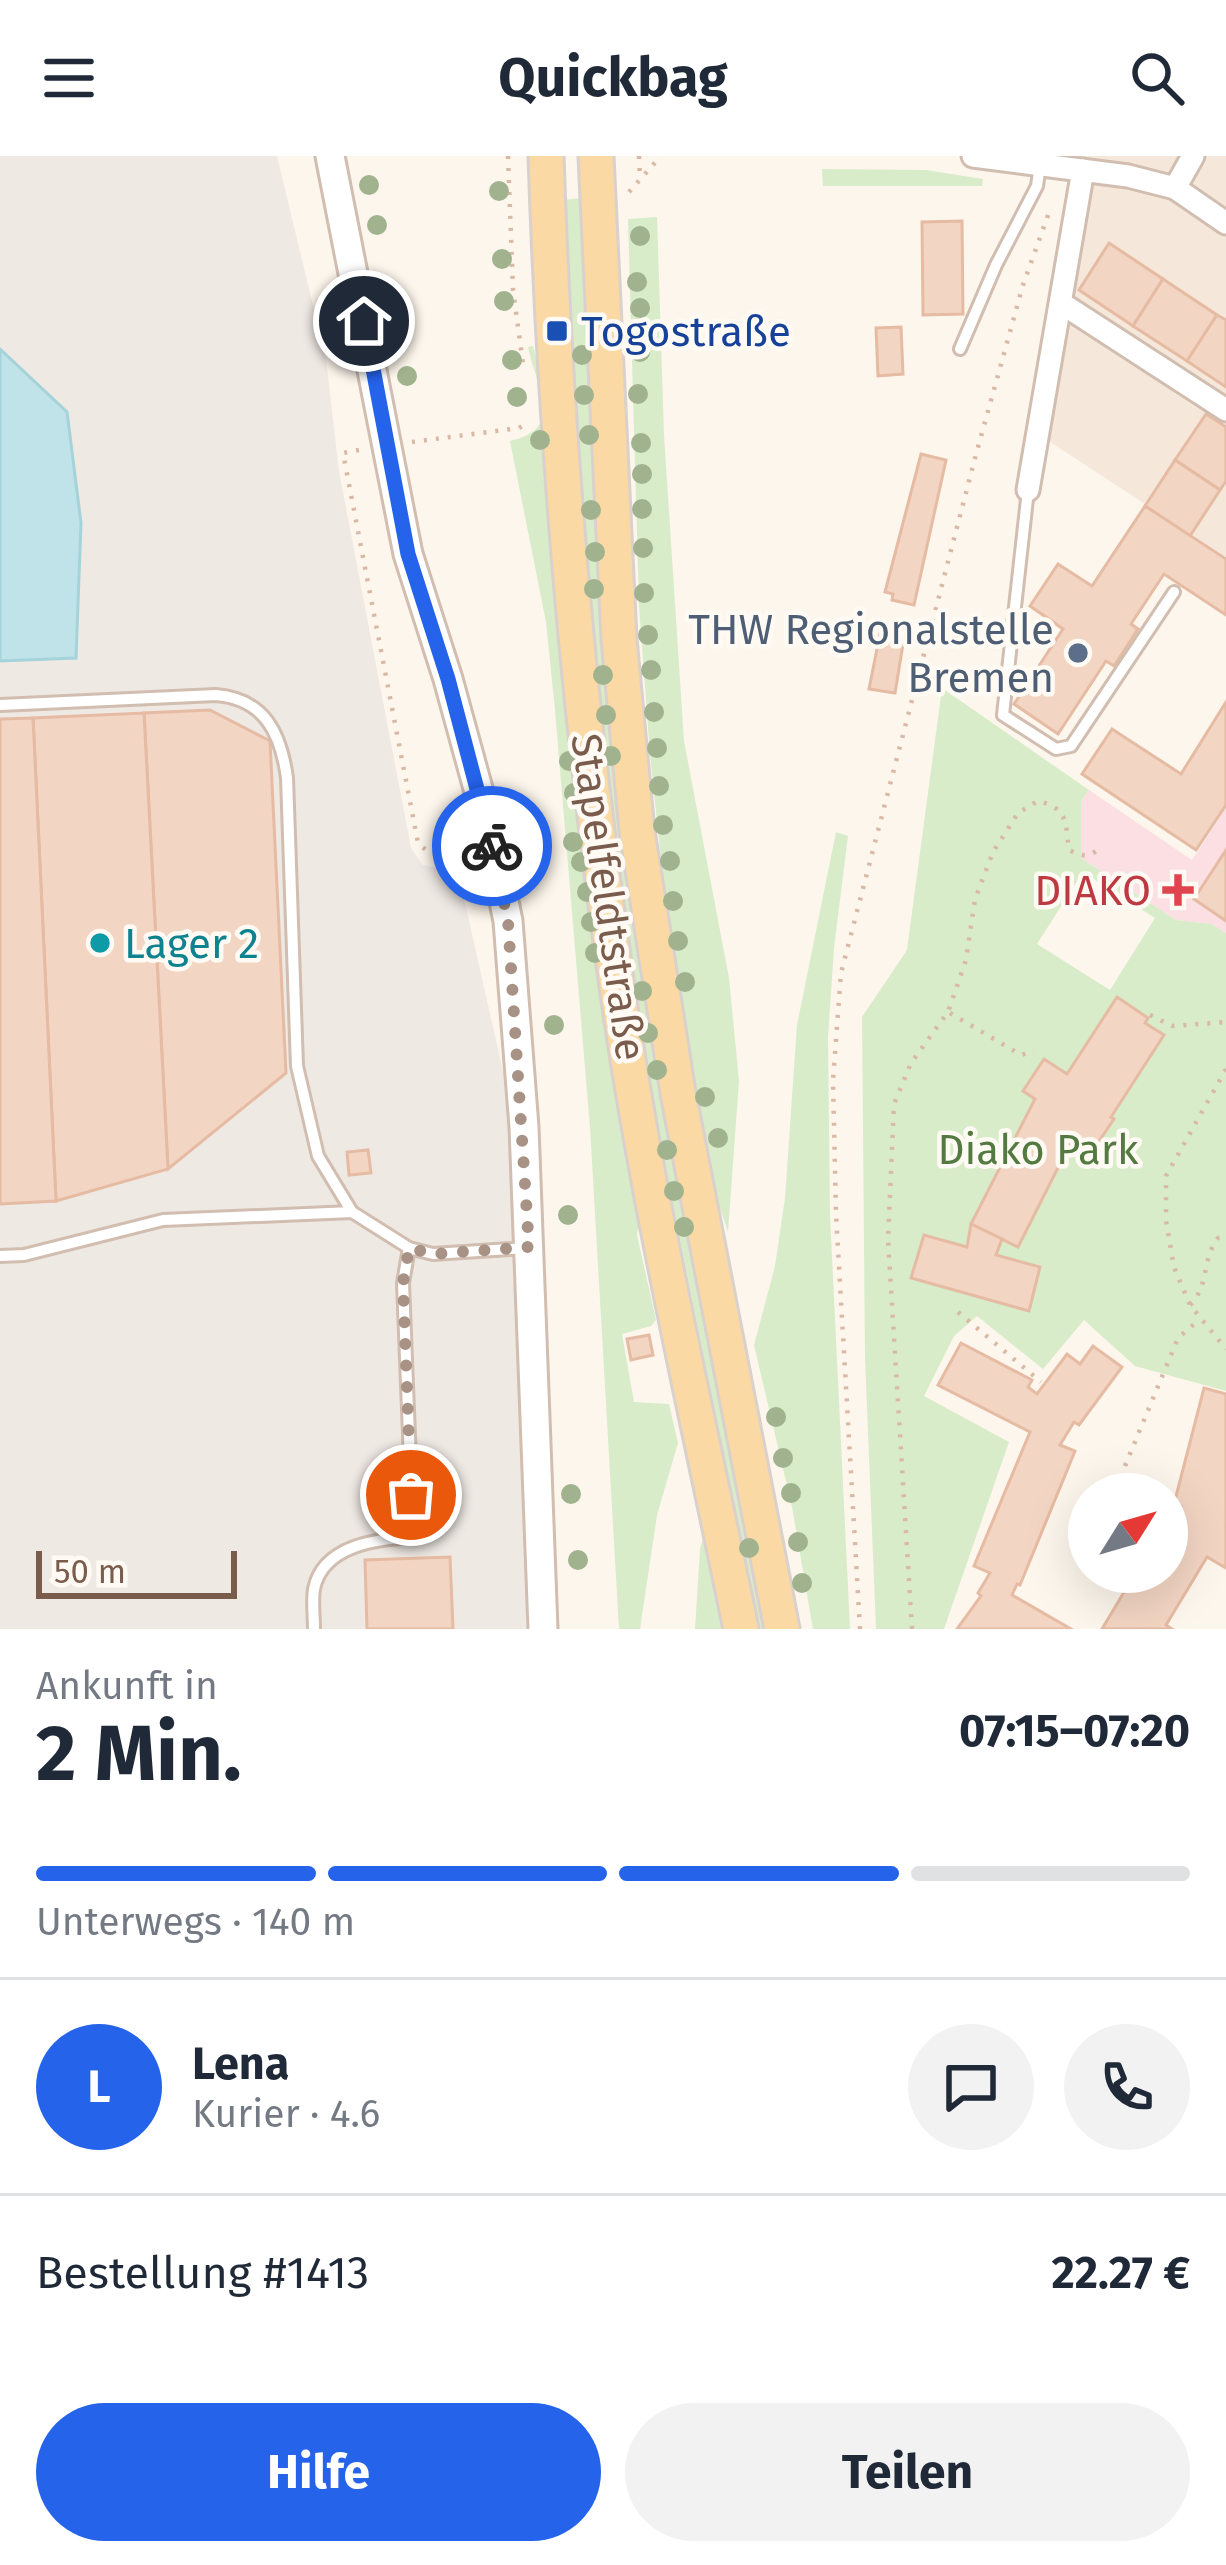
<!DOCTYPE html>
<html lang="de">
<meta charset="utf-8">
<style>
:root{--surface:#fff;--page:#f2f2f3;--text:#1f2937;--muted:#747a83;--line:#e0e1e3;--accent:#2563eb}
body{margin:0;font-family:"Fira Sans",sans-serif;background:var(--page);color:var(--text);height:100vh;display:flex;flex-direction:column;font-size:45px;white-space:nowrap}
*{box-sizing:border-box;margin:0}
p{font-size:39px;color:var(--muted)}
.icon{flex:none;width:66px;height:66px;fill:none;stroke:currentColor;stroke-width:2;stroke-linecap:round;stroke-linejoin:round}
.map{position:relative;height:1473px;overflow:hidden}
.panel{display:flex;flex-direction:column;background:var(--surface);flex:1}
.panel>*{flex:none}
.needle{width:78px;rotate:53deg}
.controls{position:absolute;left:1068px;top:1317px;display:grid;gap:24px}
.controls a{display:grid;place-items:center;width:120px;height:120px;border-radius:50%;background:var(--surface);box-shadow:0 12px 48px #0002;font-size:60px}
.scale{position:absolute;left:36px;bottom:30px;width:201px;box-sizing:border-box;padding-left:12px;border:6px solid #7a5c4d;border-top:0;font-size:33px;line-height:42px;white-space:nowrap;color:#7a5c4d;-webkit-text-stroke:9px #fffaf3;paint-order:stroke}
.pin{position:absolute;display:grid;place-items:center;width:102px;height:102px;color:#fff;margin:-51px;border:6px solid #fff;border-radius:50%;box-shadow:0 3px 12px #0007}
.courier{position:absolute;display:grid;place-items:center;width:120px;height:120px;margin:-60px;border:9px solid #2563eb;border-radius:50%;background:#fff;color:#222;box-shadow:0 3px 15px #0007}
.headline em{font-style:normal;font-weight:700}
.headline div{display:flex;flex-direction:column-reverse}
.headline{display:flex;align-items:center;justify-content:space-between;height:204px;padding:0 36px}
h1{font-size:78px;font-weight:700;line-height:90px}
.bar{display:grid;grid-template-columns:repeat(4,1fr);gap:18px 12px;align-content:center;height:144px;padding:0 36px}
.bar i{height:15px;border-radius:9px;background:var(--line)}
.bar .current{background:var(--accent)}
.bar p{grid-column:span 4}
.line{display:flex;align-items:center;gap:30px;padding:0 36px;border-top:3px solid var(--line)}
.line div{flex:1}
.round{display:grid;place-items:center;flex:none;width:126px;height:126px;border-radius:63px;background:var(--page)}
.primary-button{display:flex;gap:24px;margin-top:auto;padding:24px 36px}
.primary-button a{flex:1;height:138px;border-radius:72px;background:var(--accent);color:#fff;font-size:48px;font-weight:700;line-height:138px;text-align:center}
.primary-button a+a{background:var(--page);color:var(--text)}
header{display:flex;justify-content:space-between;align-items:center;height:156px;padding:0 36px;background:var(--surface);font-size:54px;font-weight:700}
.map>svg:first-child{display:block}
.residential{fill:#f5e8da}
.industrial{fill:#efe9e4}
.medical{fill:#fbdfe3}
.green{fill:#d8ecc9;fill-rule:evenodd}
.water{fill:#bfe3e8;stroke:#a5d3da;stroke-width:3}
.building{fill:#f3d5c3;stroke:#e6bba3;stroke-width:3}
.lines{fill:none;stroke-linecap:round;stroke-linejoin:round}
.service-casing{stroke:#d1beb0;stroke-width:16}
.minor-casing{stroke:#d1beb0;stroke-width:27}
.tertiary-casing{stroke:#d1beb0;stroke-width:33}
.primary-casing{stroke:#dad1cd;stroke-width:39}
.path{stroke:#d9b8a5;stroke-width:4.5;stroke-dasharray:3 9;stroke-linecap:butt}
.service{stroke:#fff;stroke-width:10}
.minor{stroke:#fff;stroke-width:21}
.tertiary{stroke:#fff;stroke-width:27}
.primary{stroke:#fbd9a5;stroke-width:33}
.tree{fill:#a0b28e}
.done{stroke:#a89285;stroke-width:12;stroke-dasharray:0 21.6}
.route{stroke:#2563eb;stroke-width:15}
.transit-dot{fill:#1a4fb4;stroke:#fffaf3;stroke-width:4.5}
.service-dot{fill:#5c6f8a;stroke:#fffaf3;stroke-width:4.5}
.health-dot{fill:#e0444e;stroke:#fffaf3;stroke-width:4.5}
.culture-dot{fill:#0f9aa8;stroke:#fffaf3;stroke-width:4.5}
.labels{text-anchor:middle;stroke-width:9;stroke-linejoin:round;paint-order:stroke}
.transit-label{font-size:42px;fill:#164399;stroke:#fffaf3;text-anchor:start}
.service-label{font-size:42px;fill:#4e5e75;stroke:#fffaf3;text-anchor:end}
.health-label{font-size:42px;fill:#be3a42;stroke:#fffaf3;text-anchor:end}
.street-label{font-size:42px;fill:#7a5c4d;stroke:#fffaf3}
.culture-label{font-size:42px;fill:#0d838f;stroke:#fffaf3;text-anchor:start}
.park-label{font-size:42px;fill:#537a41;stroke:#fffaf3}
</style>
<header><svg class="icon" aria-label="menu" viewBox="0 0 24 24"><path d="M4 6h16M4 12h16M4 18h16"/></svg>Quickbag<svg class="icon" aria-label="search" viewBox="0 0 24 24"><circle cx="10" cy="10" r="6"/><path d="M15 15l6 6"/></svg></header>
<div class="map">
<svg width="1226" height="1473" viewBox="0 0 1226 1473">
<rect width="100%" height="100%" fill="#fdf6ec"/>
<!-- residential -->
<path class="residential" d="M1072 0H1226V401L1041 280 1087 29Z"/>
<!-- industrial -->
<path class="industrial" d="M0 0H277L326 203 339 315 411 692 423 709 458 716 516 973 535 1473H0V505L76 501 81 367 67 256 0 193Z"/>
<!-- medical -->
<path class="medical" d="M1089 634 1192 704 1226 652V777L1211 768 1176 764 1081 702V645Z"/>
<!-- green -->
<g class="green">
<path d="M822 13 926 14 983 23 982 30H823Z"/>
<path d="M582 42 597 325 772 1473H755C715 1234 657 999 623 759 590 523 574 282 563 44Z"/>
<path d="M657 61 664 279 684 585 729 822 739 925 728 1076 717 1042 671 799 650 598 639 450 628 63Z"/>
<path d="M533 190 551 257 643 1040 637 1079 656 1164 651 1170 622 1178 634 1246 669 1248 678 1287 657 1359 640 1473H619L590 971 555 554 546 466 510 285C567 272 536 232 528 191Z"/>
<path d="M942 532 1089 634 1081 645V702L1176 764 1211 768 1226 777V1235L1135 1210 1084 1164 1043 1213 977 1160 954 1180 924 1240 1009 1286 944 1473H876L865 1202 862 861 907 794ZM1083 716 1155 762 1110 834 1037 788Z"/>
<path d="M836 676 848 680 834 792 828 881 830 1059 850 1473H813L792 1351 754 1189 775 1110 785 1042 797 869Z"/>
<path d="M707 1367 728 1473H695L700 1393Z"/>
</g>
<!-- water -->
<path class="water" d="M0 193 67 256 81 367 76 502 0 505Z"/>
<!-- building -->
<g class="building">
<path d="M962 65 963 158 923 159 922 66Z"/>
<path d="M1109 87 1163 123 1133 170 1079 134Z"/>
<path d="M1163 123 1217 159 1187 205 1133 170Z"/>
<path d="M1217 159 1226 164V231L1187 205Z"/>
<path d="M901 171 903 218 878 220 876 172Z"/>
<path d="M1206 258 1226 271V325L1220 334 1175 304Z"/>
<path d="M921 298 946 304 914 449 892 444 893 438 885 436Z"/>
<path d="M1175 304 1220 334 1190 380 1145 350Z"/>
<path d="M1145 350 1226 403V459L1164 418 1131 468 1138 473 1114 510 1106 505 1058 578 1014 548 1063 473 1030 450 1058 408 1092 430Z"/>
<path d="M880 478 904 482 895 537 869 533Z"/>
<path d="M1226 546V649L1196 694 1082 618 1112 573 1181 618Z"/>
<path d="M210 554 270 585 286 917 168 1013 144 557Z"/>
<path d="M144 557 168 1013 56 1045 33 562Z"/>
<path d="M33 562 56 1045 0 1048V563Z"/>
<path d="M1226 694V765L1194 743Z"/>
<path d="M1117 841 1148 862 1145 867 1164 879 1111 961 1114 963 1093 994 1072 984 1018 1091 971 1068 1035 943 1023 935 1044 903 1067 918Z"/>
<path d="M368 994 371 1017 349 1019 347 996Z"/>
<path d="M971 1068 1002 1083 996 1099 1040 1111 1029 1155 911 1122 924 1079 967 1091Z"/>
<path d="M649 1179 653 1199 631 1204 627 1183Z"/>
<path d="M961 1187 1032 1224 1028 1231 1037 1238 1067 1198 1080 1208 1093 1190 1122 1211 1079 1269 1074 1266 1060 1289 1075 1295 1020 1429 1017 1428 1012 1439 1071 1473H957L981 1440 978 1437 990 1417 974 1410 1030 1276 938 1229Z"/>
<path d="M1204 1232 1226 1238V1412L1207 1401 1166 1469 1172 1473H1102L1136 1416H1167V1364L1171 1357 1179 1362 1181 1350 1174 1348Z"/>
<path d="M450 1401 453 1473H367L365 1404Z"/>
</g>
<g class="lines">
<!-- service casing -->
<g class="service-casing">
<g id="service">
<path d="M960 193 996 109 1037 30 1040 9"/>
<path d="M1028 334 1003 559 1056 593 1071 590 1174 436"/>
<path d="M0 549 216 539C265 543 281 578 287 622L297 910 318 1000 352 1056"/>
<path d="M0 1100 24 1099 163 1064 352 1056 409 1092 433 1098 526 1092"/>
<path d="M314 1473C314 1461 312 1445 314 1433 323 1389 377 1383 413 1381L403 1127 409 1092"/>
</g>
</g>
<!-- minor casing -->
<g class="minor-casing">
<g id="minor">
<path d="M973 0 1128 20 1175 32 1226 67"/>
<path d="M1175 32 1193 0"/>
<path d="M1061 147 1226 254"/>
<path d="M1028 334 1083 14"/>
</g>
</g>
<!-- tertiary casing -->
<g class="tertiary-casing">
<path id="tertiary" d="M330 0 408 398 448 523 488 669 508 765 524 971 543 1473"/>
</g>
<!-- primary casing -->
<g class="primary-casing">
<g id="primary">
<path d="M546 0C555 274 578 551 616 823 646 1041 697 1257 741 1473"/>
<path d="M596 0 619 483 637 675 678 937 782 1473"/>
</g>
</g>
<!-- path -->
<g class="path">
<path d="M508 0 513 134 524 215"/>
<path d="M639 0 640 24"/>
<path d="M629 36 661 0"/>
<path d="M412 286 519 272 529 266"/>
<path d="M359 294 343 297 418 687C433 703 455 700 469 717"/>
<path d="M950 857 1021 899 1034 895"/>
<path d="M1150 859 1172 870 1226 866"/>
<path d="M1226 913 1166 1020V1065L1174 1111 1190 1149 1226 1193"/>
<path d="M1190 1149C1210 1129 1201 1104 1218 1082L1226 1080"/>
<path d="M958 1156 1041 1226"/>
<path d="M1125 1310 1178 1182 1200 1163"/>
<path d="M860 1473 836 1058 833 924 841 817 975 302 1023 129 1051 51"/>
<path d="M912 1473 888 1084 894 948 911 907 948 856 966 804 975 743 993 696 1018 657 1038 645C1069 653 1065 666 1069 694 1081 700 1089 703 1099 692"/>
</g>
<!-- service -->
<use href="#service" class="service"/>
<!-- minor -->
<use href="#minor" class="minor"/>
<!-- tertiary -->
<use href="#tertiary" class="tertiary"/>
<!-- primary -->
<use href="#primary" class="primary"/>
</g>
<!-- trees -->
<g class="tree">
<circle cx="369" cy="29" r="10"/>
<circle cx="499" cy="35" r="10"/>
<circle cx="377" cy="69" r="10"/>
<circle cx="640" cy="80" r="10"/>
<circle cx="502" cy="103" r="10"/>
<circle cx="637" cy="126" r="10"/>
<circle cx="393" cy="144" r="10"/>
<circle cx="504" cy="145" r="10"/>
<circle cx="640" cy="152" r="10"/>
<circle cx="640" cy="196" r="10"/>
<circle cx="582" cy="199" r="10"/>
<circle cx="512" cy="204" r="10"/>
<circle cx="407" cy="220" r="10"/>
<circle cx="638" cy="238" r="10"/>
<circle cx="584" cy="239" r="10"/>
<circle cx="517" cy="241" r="10"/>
<circle cx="589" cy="279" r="10"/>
<circle cx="540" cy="284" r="10"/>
<circle cx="641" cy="287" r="10"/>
<circle cx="642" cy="318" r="10"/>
<circle cx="642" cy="353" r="10"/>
<circle cx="591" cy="354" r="10"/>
<circle cx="643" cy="392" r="10"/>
<circle cx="595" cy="396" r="10"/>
<circle cx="594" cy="433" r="10"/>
<circle cx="644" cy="437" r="10"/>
<circle cx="648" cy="479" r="10"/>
<circle cx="651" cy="514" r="10"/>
<circle cx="603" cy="519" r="10"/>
<circle cx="654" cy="556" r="10"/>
<circle cx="606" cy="559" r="10"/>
<circle cx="657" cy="592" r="10"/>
<circle cx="611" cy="600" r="10"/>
<circle cx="569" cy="605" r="10"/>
<circle cx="659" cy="630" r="10"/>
<circle cx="574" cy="637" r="10"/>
<circle cx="663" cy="669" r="10"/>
<circle cx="573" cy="686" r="10"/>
<circle cx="670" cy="705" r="10"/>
<circle cx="581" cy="706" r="10"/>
<circle cx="525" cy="725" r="10"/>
<circle cx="587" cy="736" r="10"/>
<circle cx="673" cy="745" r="10"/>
<circle cx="591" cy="766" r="10"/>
<circle cx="678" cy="785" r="10"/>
<circle cx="595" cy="797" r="10"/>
<circle cx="685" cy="826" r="10"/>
<circle cx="642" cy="835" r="10"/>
<circle cx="554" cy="869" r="10"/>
<circle cx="648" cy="877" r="10"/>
<circle cx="657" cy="914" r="10"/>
<circle cx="705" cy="941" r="10"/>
<circle cx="718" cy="982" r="10"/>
<circle cx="667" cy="994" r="10"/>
<circle cx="674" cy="1035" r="10"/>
<circle cx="568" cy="1059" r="10"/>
<circle cx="684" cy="1071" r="10"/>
<circle cx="776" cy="1261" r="10"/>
<circle cx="783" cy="1302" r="10"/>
<circle cx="791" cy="1337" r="10"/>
<circle cx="571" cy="1338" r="10"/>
<circle cx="798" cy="1386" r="10"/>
<circle cx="749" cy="1392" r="10"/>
<circle cx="578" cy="1404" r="10"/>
<circle cx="802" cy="1427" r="10"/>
</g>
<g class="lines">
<!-- done -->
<path class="done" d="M411 1339 403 1127 409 1092 433 1098 529 1091 508 765 492 690"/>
<!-- route -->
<path class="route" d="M364 165 408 398 448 523 492 690"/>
</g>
<!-- markers -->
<rect class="transit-dot" x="545" y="163" width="24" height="24" rx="6"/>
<circle class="service-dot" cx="1078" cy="497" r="12"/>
<path class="health-dot" d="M1172 716h12v12h12v12h-12v12h-12v-12h-12v-12h12z"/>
<circle class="culture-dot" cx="100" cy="787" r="12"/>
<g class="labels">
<!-- transit labels -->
<g class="transit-label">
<text x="581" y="190">Togostraße</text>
</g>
<!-- service labels -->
<g class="service-label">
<text x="1054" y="488">THW Regionalstelle<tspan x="1054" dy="48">Bremen</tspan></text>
</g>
<!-- health labels -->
<g class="health-label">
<text x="1151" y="749">DIAKO</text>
</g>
<!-- street labels -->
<g class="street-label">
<text transform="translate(609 741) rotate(82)" y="15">Stapelfeldtstraße</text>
</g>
<!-- culture labels -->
<g class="culture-label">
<text x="124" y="802">Lager 2</text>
</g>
<!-- park labels -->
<g class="park-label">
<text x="1038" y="1008">Diako Park</text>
</g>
</g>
</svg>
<div class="controls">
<a><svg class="needle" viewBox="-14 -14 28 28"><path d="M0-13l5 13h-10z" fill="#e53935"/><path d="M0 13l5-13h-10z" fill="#747a83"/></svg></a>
</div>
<div class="scale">50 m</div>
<div class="pin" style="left:411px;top:1339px;background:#ea580c"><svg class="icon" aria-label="bag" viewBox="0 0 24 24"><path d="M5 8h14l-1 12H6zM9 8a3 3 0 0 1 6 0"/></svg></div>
<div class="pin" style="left:364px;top:165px;background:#1f2937"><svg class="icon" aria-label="home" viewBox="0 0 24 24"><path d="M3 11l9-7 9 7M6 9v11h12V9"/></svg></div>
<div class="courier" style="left:492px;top:690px"><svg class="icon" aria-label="bike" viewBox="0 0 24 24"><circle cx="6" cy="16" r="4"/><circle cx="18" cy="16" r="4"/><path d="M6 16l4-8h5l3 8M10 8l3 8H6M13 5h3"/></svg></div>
</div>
<section class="panel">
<div class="headline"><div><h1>2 Min.</h1><p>Ankunft in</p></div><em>07:15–07:20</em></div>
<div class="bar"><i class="current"></i><i class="current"></i><i class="current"></i><i></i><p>Unterwegs · 140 m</p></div>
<div class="line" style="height:216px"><b class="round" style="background:var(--accent);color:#fff">L</b><div><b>Lena</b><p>Kurier · 4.6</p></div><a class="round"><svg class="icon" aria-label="chat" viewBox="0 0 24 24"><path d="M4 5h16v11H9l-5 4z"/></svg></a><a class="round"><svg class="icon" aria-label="phone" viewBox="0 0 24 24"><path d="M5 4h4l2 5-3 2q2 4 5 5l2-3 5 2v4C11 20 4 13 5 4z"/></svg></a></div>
<div class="line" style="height:156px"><div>Bestellung #1413</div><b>22.27 €</b></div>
<div class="primary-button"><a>Hilfe</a><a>Teilen</a></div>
</section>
